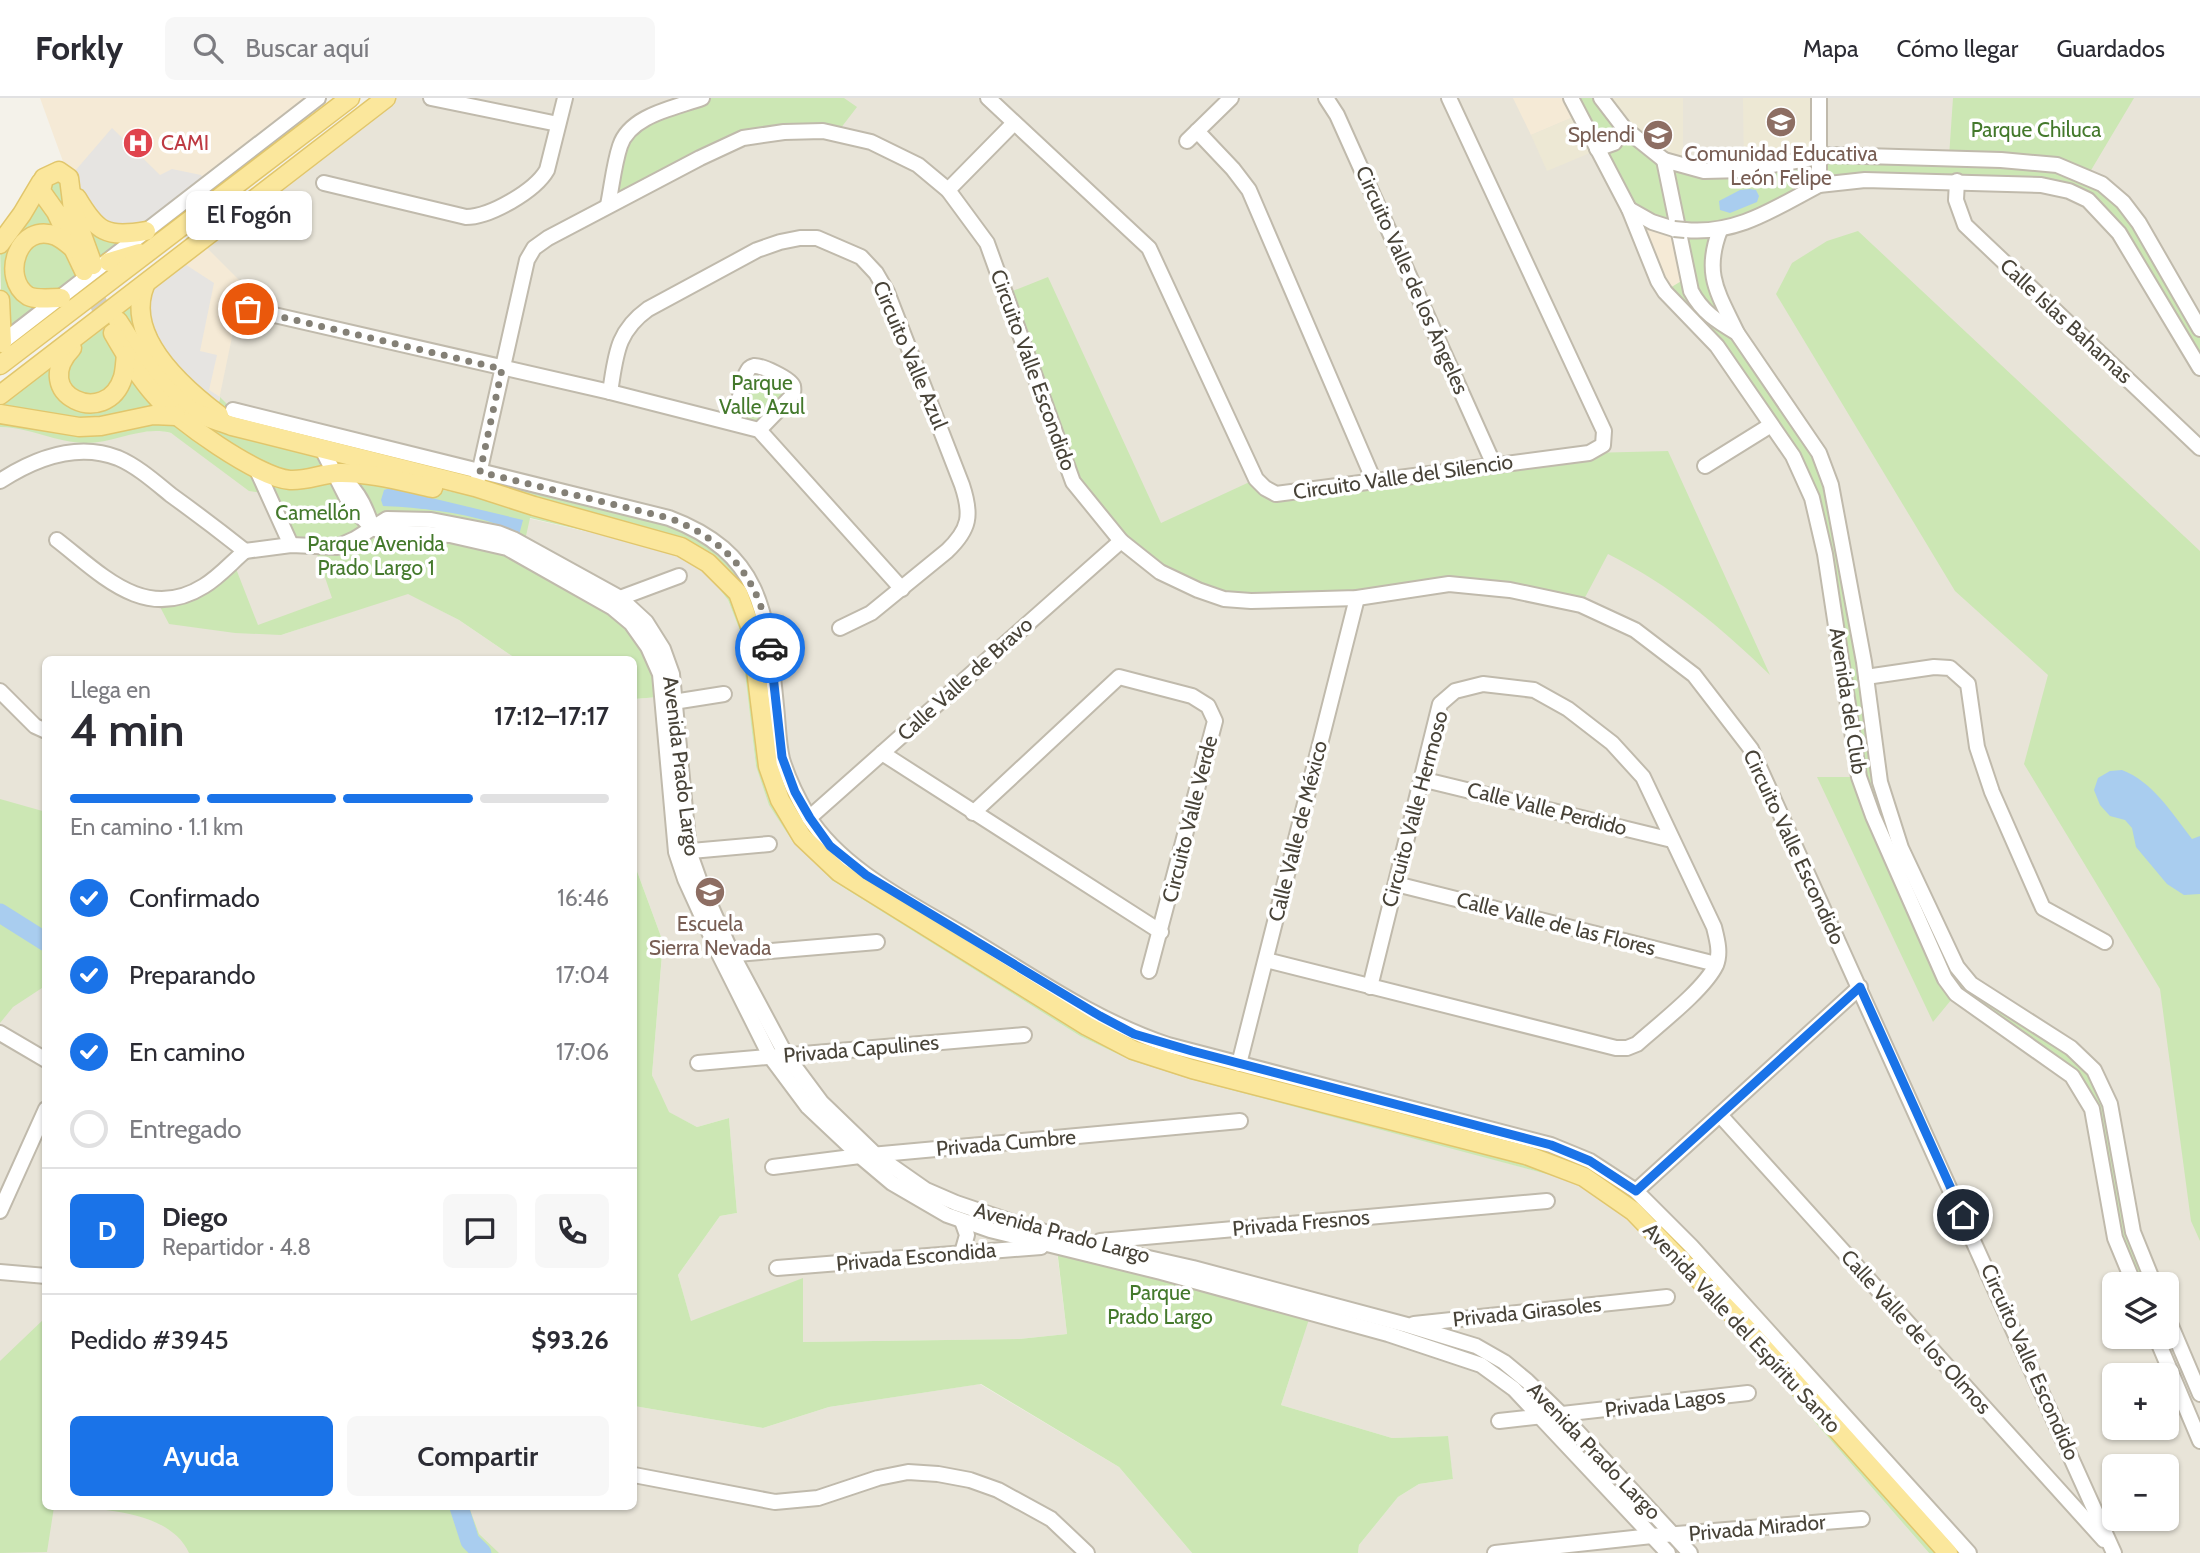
<!DOCTYPE html>
<html lang="es">
<meta charset="utf-8">
<style>
:root{--surface:#fff;--page:#f7f7f7;--text:#2b2b33;--muted:#7c7c81;--line:#e1e1e2;--accent:#1a73e8}
body{margin:0;font-family:Cabin,sans-serif;background:var(--page);color:var(--text);height:100vh;display:flex;flex-direction:column;font-size:26px;white-space:nowrap}
*{box-sizing:border-box;margin:0}
p{font-size:23px;color:var(--muted)}
.icon{flex:none;width:38px;height:38px;fill:none;stroke:currentColor;stroke-width:2;stroke-linecap:round;stroke-linejoin:round}
.map{position:relative;flex:1;overflow:hidden}
.side{position:absolute;left:42px;top:558px;width:595px;height:854px;display:flex;flex-direction:column;background:var(--surface);border-radius:10px;box-shadow:0 2px 5px #0004}
.side>*{flex:none}
.buttons{position:absolute;left:2102px;top:1174px;display:grid;gap:14px}
.buttons a{display:grid;place-items:center;width:77px;height:77px;border-radius:10px;background:var(--surface);box-shadow:0 2px 5px #0004;font-size:35px}
.pin{position:absolute;display:grid;place-items:center;width:60px;height:60px;color:#fff;margin:-30px;border:4px solid #fff;border-radius:50%;box-shadow:0 2px 7px #0007}
.courier{position:absolute;display:grid;place-items:center;width:70px;height:70px;margin:-35px;border:5px solid #1a73e8;border-radius:50%;background:#fff;color:#222;box-shadow:0 2px 9px #0007}
.bubble{position:absolute;height:49px;border-radius:10px;background:var(--surface);box-shadow:0 2px 5px #0004;font-size:23px;font-weight:600;line-height:49px;text-align:center}
.head em{font-style:normal;font-weight:600}
.head div{display:flex;flex-direction:column-reverse}
.head{display:flex;align-items:center;justify-content:space-between;height:119px;padding:0 28px}
h1{font-size:46px;font-weight:600;line-height:52px}
.bar{display:grid;grid-template-columns:repeat(4,1fr);gap:10px 7px;align-content:center;height:84px;padding:0 28px}
.bar i{height:9px;border-radius:5px;background:var(--line)}
.bar .active{background:var(--accent)}
.bar p{grid-column:span 4}
.line{display:flex;align-items:center;gap:18px;padding:0 28px;border-top:2px solid var(--line)}
.line div{flex:1}
.round{display:grid;place-items:center;flex:none;width:74px;height:74px;border-radius:10px;background:var(--page)}
ol{padding:0 28px;list-style:none}
li{display:flex;align-items:center;gap:21px;height:77px}
li p{margin-inline-start:auto}
li .icon{padding:7px;border-radius:50%;background:var(--accent);color:#fff;stroke-width:4}
li:last-child{color:var(--muted)}
li i{width:38px;height:38px;border:4px solid var(--line);border-radius:50%}
.action{display:flex;gap:14px;margin-top:auto;padding:14px 28px}
.action a{flex:1;height:80px;border-radius:10px;background:var(--accent);color:#fff;font-size:28px;font-weight:600;line-height:80px;text-align:center}
.action a+a{background:var(--page);color:var(--text)}
header{display:flex;align-items:center;gap:42px;box-sizing:border-box;height:98px;padding:0 35px;background:var(--surface);border-bottom:2px solid var(--line)}
header strong{font-size:33px}
nav{display:flex;gap:38px;margin-inline-start:auto;font-size:24px}
.search{width:490px;height:63px;background:var(--page);display:flex;align-items:center;gap:18px;box-sizing:border-box;padding:0 24px;border-radius:10px;color:var(--muted);font-size:26px}
.map>svg:first-child{display:block}
.residential{fill:#e8e4d8;fill-rule:evenodd}
.commercial{fill:#f5ead6}
.education{fill:#ede8d4}
.green{fill:#cce7b4;fill-rule:evenodd}
.parking{fill:#e6e4e1}
.water{fill:#a9cdef}
.lines{fill:none;stroke-linecap:round;stroke-linejoin:round}
.river{stroke:#a9cdef;stroke-width:19}
.major-tunnel{stroke:#d2cfc6;stroke-width:18;stroke-dasharray:18 9;stroke-linecap:butt}
.minor-casing{stroke:#c0baac;stroke-width:18}
.major-casing{stroke:#e1c66c;stroke-width:21}
.minor{stroke:#fff;stroke-width:14}
.major{stroke:#fbe79c;stroke-width:18}
.minor-bridge-casing{stroke:#c0baac;stroke-width:18;stroke-linecap:butt}
.minor-bridge{stroke:#fff;stroke-width:14}
.done{stroke:#848076;stroke-width:7;stroke-dasharray:0 12.6}
.route{stroke:#1a73e8;stroke-width:9}
.labels{text-anchor:middle;stroke-width:7;stroke-linejoin:round;paint-order:stroke}
.park-label{font-size:21px;fill:#44792c;stroke:#fff}
.education-label{font-size:21px;fill:#785e54;stroke:#fff}
.health-label{font-size:21px;fill:#be3a42;stroke:#fff;text-anchor:start}
.street-label{font-size:21px;fill:#484338;stroke:#fff}
</style>
<header>
<strong>Forkly</strong>
<div class="search"><svg class="icon" aria-label="search" viewBox="0 0 24 24"><circle cx="10" cy="10" r="6"/><path d="M15 15l6 6"/></svg>Buscar aquí</div>
<nav><a>Mapa</a><a>Cómo llegar</a><a>Guardados</a></nav>
</header>
<div class="map">
<svg width="2200" height="1455" viewBox="0 0 2200 1455">
<rect width="100%" height="100%" fill="#f4f2ea"/>
<!-- residential -->
<g class="residential">
<path d="M386 0H2200V1455H1957L1630 1097 1146 947 814 740 771 628 718 458 235 322 145 187ZM2114 1186H2166V1239H2114ZM2114 1278H2166V1330H2114ZM2114 1368H2166V1421H2114Z"/>
<path d="M0 329 141 334 159 332 171 335 269 396 339 398 375 385 680 455 703 470 728 502 740 533 756 668 833 783 1080 938 1130 962 1569 1082 1599 1098 1628 1122 1739 1237 1929 1455H1358L1359 1447 1398 1399 1419 1386 1453 1381 1447 1338 1392 1340 1281 1307 1300 1249 1057 1153 1067 1236 1019 1241 803 1244 802 1181 691 1224 678 1177 720 1118 737 1115 729 1020 697 1029 668 1014 652 977 663 844 634 765V601L659 599 654 565 420 468 281 537 408 495 459 522 512 558 514 562H46V1409H634V1308L763 1330 829 1309 980 1286 1119 1369 1192 1455H0Z"/>
</g>
<!-- commercial -->
<g class="commercial">
<path d="M40 0H318L214 81 69 80Z"/>
<path d="M1513 0H1571L1578 17 1531 37Z"/>
<path d="M1647 127 1674 135 1688 179 1659 197 1635 140Z"/>
<path d="M200 143 243 186 216 316 145 187Z"/>
</g>
<!-- education -->
<g class="education">
<path d="M1601 0H1683V68L1664 62Z"/>
<path d="M1743 0H1819V57L1744 72Z"/>
<path d="M1578 17 1597 52 1547 73 1531 37Z"/>
</g>
<!-- green -->
<g class="green">
<path d="M702 0H844L857 9 837 35 743 40 608 107 629 32Z"/>
<path d="M1571 0H1601L1623 36 1674 68 1704 73 1819 57 1949 59 1953 0H2134L2087 79 2123 104 2200 231V272L2119 135 2069 93 1829 85 1719 135 1715 189 1819 355 1880 684 1957 868 2071 950 2110 1006 2133 1134 2154 1186H2134L2115 1140 2092 1011 2072 978 1956 896 1933 924 1817 679H1859L1812 400 1771 327 1665 193 1688 179 1679 130 1641 117Z"/>
<path d="M48 77 146 133 2 245 0 146Z"/>
<path d="M1858 133 2200 453V1143L2191 1123 2160 891 2024 666 2048 577 1955 493 1776 196 1792 165 1827 143Z"/>
<path d="M1048 179 1161 425 1256 381 1276 396 1589 355 1668 353 1770 577C1720 528 1671 488 1608 456L1581 507 1449 486 1251 503 1160 474 1073 384 1005 196Z"/>
<path d="M145 187 217 315 220 299 233 312 669 420 722 450 762 508 782 659 830 748 1134 936 1551 1047 1636 1093 1969 1455H1929L1739 1237 1628 1122 1599 1098 1569 1082 1190 981 1130 962 1080 938 833 783 793 744 769 707 756 668 740 533 728 502 703 470 680 455 530 420 524 447 387 420 490 446 613 510 648 549 659 599 634 601V562H514L512 558 459 522 408 496 281 537 235 535 169 526 157 503 182 499 233 463 258 527 332 500 315 450 299 448 268 377 269 396 249 393 171 335C143 327 115 345 86 345 57 345 29 329 0 329V297L94 226 109 229 118 223 123 204ZM322 349 501 404 376 378 334 375Z"/>
<path d="M746 266 801 292 758 331 734 323Z"/>
<path d="M0 701 46 714 45 888 13 909 0 925Z"/>
<path d="M634 765 663 844 652 977 669 1014 697 1029 729 1020 737 1115 720 1118 678 1177 691 1223 803 1180V1244L1019 1241 1067 1236 1057 1151 1312 1212 1281 1307 1392 1340 1448 1338 1453 1381 1419 1386 1398 1399 1359 1447 1358 1455H1192L1119 1369 981 1286 829 1309 763 1330 634 1308Z"/>
<path d="M45 1220 46 1409H54L47 1454 0 1455V1263Z"/>
<path d="M57 1409H469L479 1436 499 1455H189C170 1412 97 1410 57 1409Z"/>
</g>
<!-- parking -->
<g class="parking">
<path d="M112 30 160 77 172 71 201 77 207 86 146 133 104 134 69 80Z"/>
<path d="M177 161 214 185 200 253 217 257 209 292 220 299 216 316 146 235 145 187Z"/>
</g>
<!-- water -->
<g class="water">
<path d="M1750 91 1756 92 1759 98 1757 104 1730 115 1720 112 1719 103 1740 92Z"/>
<path d="M390 390 523 422 519 437C492 417 418 409 383 408L381 402 384 392Z"/>
<path d="M2122 672C2153 684 2172 715 2192 741L2200 738V796L2184 797 2167 786 2136 749 2132 730 2125 722 2110 718 2100 707 2094 692 2098 680 2110 673Z"/>
</g>
<g class="lines">
<!-- river -->
<g class="river">
<path d="M0 815 46 844"/>
<path d="M459 1409 470 1443 482 1455"/>
</g>
<!-- major-tunnel -->
<path class="major-tunnel" d="M84 173 109 229"/>
<!-- minor casing -->
<g class="minor-casing">
<g id="minor">
<path d="M431 0 558 26"/>
<path d="M988 0 1149 150 1256 381 1265 390 1276 396 1589 355 1603 347 1604 333 1449 0"/>
<path d="M1326 0 1337 17 1494 367"/>
<path d="M1571 0 1629 111 1658 183 1665 194 1717 248 1793 358 1812 400 1825 456 1859 679 1873 718 1945 881 1956 896 2072 978 2092 1011 2115 1140 2134 1186"/>
<path d="M1601 0 1624 30 1664 62 1667 69"/>
<path d="M1819 0V87"/>
<path d="M1197 33 1233 71 1249 92 1374 383"/>
<path d="M1187 43 1231 0"/>
<path d="M1597 51 1614 45 1624 30"/>
<path d="M1664 62 1691 193C1702 214 1717 223 1737 235L1819 355 1831 387 1864 564 1880 684 1901 750 1957 869 1971 886 2071 950 2094 972 2110 1006 2133 1134 2154 1186"/>
<path d="M1664 62 1704 73 1744 72 1830 57 2001 62 2057 67 2102 86 2123 104 2139 125 2200 231"/>
<path d="M1957 83 1956 102 1965 127 2200 350"/>
<path d="M324 85 466 119C490 119 535 93 547 72L565 0"/>
<path d="M948 92 1014 25"/>
<path d="M608 107C612 87 614 66 620 48 630 17 675 10 702 0"/>
<path d="M1629 111 1652 124 1674 131"/>
<path d="M1685 132C1737 137 1775 110 1819 87L1865 82 2041 87 2069 93 2088 102 2119 135 2200 270"/>
<path d="M1720 132C1703 176 1718 195 1737 235"/>
<path d="M248 211 610 294 759 332 902 491"/>
<path d="M0 246 318 0"/>
<path d="M610 294C616 258 616 234 648 211L757 152 780 144 800 140H817L861 159 876 175 887 194 962 387C972 417 970 431 947 453L871 515 840 530"/>
<path d="M233 312 669 420C765 456 767 519 776 608 778 625 778 644 782 661 788 681 798 701 808 718 843 774 917 808 972 842 1035 880 1098 924 1168 947L1551 1047 1590 1063 1636 1093 1691 1148 1969 1455"/>
<path d="M733 324 746 276C748 272 749 269 754 268 761 267 791 281 793 288 794 293 793 295 791 299L759 332"/>
<path d="M321 349 351 408 372 430 386 434 450 437 507 450 613 510 631 525 648 549 660 576 676 754 685 781 720 858 770 958 808 1009 860 1058 892 1085 947 1117 990 1132 1161 1174 1388 1236 1481 1267 1514 1291 1668 1455"/>
<path d="M1705 368 1771 327"/>
<path d="M257 372 291 447"/>
<path d="M335 376C355 387 364 405 371 426"/>
<path d="M0 383C34 361 77 344 118 360 137 368 155 384 171 397 196 415 221 434 245 453"/>
<path d="M476 389 527 162 534 150 548 140 700 60 743 40 784 34 823 33 871 44 918 67 948 92 987 145 1073 384 1121 443 1160 474 1198 492 1224 501 1251 503 1357 500 1449 486 1510 492 1581 507 1635 532 1694 577 1751 651 2114 1455"/>
<path d="M57 442C101 476 145 525 204 488 219 479 232 464 245 453"/>
<path d="M245 453 291 447 337 449 355 441 387 421 431 422 498 435 513 441 620 500 646 524 663 551 672 576 689 753 700 784 732 856 786 957 821 1004 876 1057 926 1092 956 1105 1015 1125 1082 1145 1193 1170 1407 1227 1476 1248 1504 1264 1527 1283 1562 1317 1690 1455"/>
<path d="M620 500 679 478"/>
<path d="M1866 579 1934 569 1950 570 1968 586 1977 649 1992 694 2043 810 2105 844"/>
<path d="M0 593 35 628 46 633"/>
<path d="M667 605 724 596"/>
<path d="M882 655 1161 834"/>
<path d="M1421 681 1672 742"/>
<path d="M973 715 1119 579 1192 598 1208 608 1215 623 1149 873"/>
<path d="M809 720 1121 443"/>
<path d="M680 754 769 746"/>
<path d="M1396 786 1716 866"/>
<path d="M725 857 877 844"/>
<path d="M1266 862 1616 950H1627L1637 946C1658 927 1704 892 1716 867 1721 855 1717 841 1714 829L1643 679 1612 645 1568 611 1534 592 1483 586 1455 593 1440 606 1370 889"/>
<path d="M0 935 46 962"/>
<path d="M698 965 1024 937"/>
<path d="M1239 966 1357 500"/>
<path d="M1720 1017 2104 1442"/>
<path d="M773 1069 860 1058 1240 1023"/>
<path d="M1636 1093 1860 889"/>
<path d="M0 1113 46 1011"/>
<path d="M962 1123 967 1137 962 1155"/>
<path d="M1100 1143 1547 1103"/>
<path d="M777 1170 1041 1149"/>
<path d="M0 1174 46 1178"/>
<path d="M2166 1216 2200 1296"/>
<path d="M1414 1226 1667 1199"/>
<path d="M2156 1239 2200 1343"/>
<path d="M1499 1323 1748 1295"/>
<path d="M634 1377 775 1404 818 1400 878 1380 908 1374 938 1376 970 1382 998 1392 1051 1421 1087 1455"/>
<path d="M1495 1455 1652 1438 1862 1421"/>
</g>
</g>
<!-- major casing -->
<g class="major-casing">
<g id="major">
<path d="M77 100C97 134 106 140 146 133"/>
<path d="M0 146 22 116 41 84"/>
<path d="M109 164 139 155"/>
<path d="M84 173 56 114 41 93 44 80 59 73 69 80 73 112 93 167"/>
<path d="M145 187C124 238 182 289 219 317"/>
<path d="M61 200C50 200 37 202 28 198 0 180 18 123 56 138 63 141 69 147 74 151"/>
<path d="M0 202 2 245"/>
<path d="M118 223C139 255 159 291 191 312 203 319 219 323 232 328L475 389 534 408 681 449 708 465 738 495 751 531 768 668 780 702 802 739 839 774 1087 928 1133 952 1192 971 1526 1057 1584 1079 1633 1113 1745 1229 1948 1455"/>
<path d="M113 235C125 256 138 278 155 297 175 321 259 380 290 382 306 383 321 376 337 375 370 374 401 383 433 390"/>
<path d="M72 250C28 296 107 332 123 279 125 272 125 264 126 257"/>
<path d="M0 267 350 0"/>
<path d="M0 297 386 0"/>
<path d="M0 316 79 329 101 328 153 317 176 318"/>
</g>
</g>
<!-- minor -->
<use href="#minor" class="minor"/>
<!-- major -->
<use href="#major" class="major"/>
<!-- minor-bridge casing -->
<g class="minor-bridge-casing">
<path id="minor-bridge" d="M1674 131 1685 132"/>
</g>
<!-- minor-bridge -->
<use href="#minor-bridge" class="minor-bridge"/>
</g>
<g class="lines">
<!-- done -->
<path class="done" d="M248 211 502 271 480 374 669 420C730 443 763 485 770 550"/>
<!-- route -->
<path class="route" d="M770 550 782 659 795 694 810 720 830 748 866 777 1100 918 1134 936 1192 953 1551 1047 1590 1063 1636 1093 1860 889 1963 1117"/>
</g>
<!-- icons -->
<defs>
<g id="school-disc" transform="scale(1.575)"><circle r="9.5" fill="#8d6e63" stroke="#fff"/><path d="M0-5L7-2L0 1L-7-2ZM-4 1L0 2.5L4 1V4Q0 6-4 4Z" fill="#fff"/></g>
<g id="hospital-disc" transform="scale(1.575)"><circle r="9.5" fill="#e0444e" stroke="#fff"/><path d="M-5-5h3v3.5h4V-5h3V5h-3V1.5h-4V5h-3Z" fill="#fff"/></g>
</defs>
<g fill-rule="evenodd">
<use href="#school-disc" x="1781" y="24"/>
<use href="#school-disc" x="1658" y="37"/>
<use href="#hospital-disc" x="138" y="45"/>
<use href="#school-disc" x="710" y="794"/>
</g>
<g class="labels">
<!-- park labels -->
<g class="park-label">
<text x="2036" y="39">Parque Chiluca</text>
<text x="762" y="292">Parque<tspan x="762" dy="24">Valle Azul</tspan></text>
<text x="318" y="422">Camellón</text>
<text x="376" y="453">Parque Avenida<tspan x="376" dy="24">Prado Largo 1</tspan></text>
<text x="1160" y="1202">Parque<tspan x="1160" dy="24">Prado Largo</tspan></text>
</g>
<!-- education labels -->
<g class="education-label">
<text x="1635" y="44" text-anchor="end">Splendi</text>
<text x="1781" y="63">Comunidad Educativa<tspan x="1781" dy="24">León Felipe</tspan></text>
<text x="710" y="833">Escuela<tspan x="710" dy="24">Sierra Nevada</tspan></text>
</g>
<!-- health labels -->
<g class="health-label">
<text x="161" y="52">CAMI</text>
</g>
<!-- street labels -->
<g class="street-label">
<text transform="translate(1412 182) rotate(66)" y="7">Circuito Valle de los Ángeles</text>
<text transform="translate(2066 223) rotate(43)" y="7">Calle Islas Bahamas</text>
<text transform="translate(910 257) rotate(67)" y="7">Circuito Valle Azul</text>
<text transform="translate(1033 272) rotate(70)" y="7">Circuito Valle Escondido</text>
<text transform="translate(1403 379) rotate(-8)" y="7">Circuito Valle del Silencio</text>
<text transform="translate(965 581) rotate(-42)" y="7">Calle Valle de Bravo</text>
<text transform="translate(1848 603) rotate(81)" y="7">Avenida del Club</text>
<text transform="translate(681 668) rotate(83)" y="7">Avenida Prado Largo</text>
<text transform="translate(1415 711) rotate(-75)" y="7">Circuito Valle Hermoso</text>
<text transform="translate(1547 711) rotate(14)" y="7">Calle Valle Perdido</text>
<text transform="translate(1190 721) rotate(-76)" y="7">Circuito Valle Verde</text>
<text transform="translate(1298 733) rotate(-76)" y="7">Calle Valle de México</text>
<text transform="translate(1794 749) rotate(65)" y="7">Circuito Valle Escondido</text>
<text transform="translate(1556 826) rotate(14)" y="7">Calle Valle de las Flores</text>
<text transform="translate(861 951) rotate(-5)" y="7">Privada Capulines</text>
<text transform="translate(1006 1045) rotate(-5)" y="7">Privada Cumbre</text>
<text transform="translate(1301 1125) rotate(-5)" y="7">Privada Fresnos</text>
<text transform="translate(1062 1135) rotate(15)" y="7">Avenida Prado Largo</text>
<text transform="translate(916 1159) rotate(-5)" y="7">Privada Escondida</text>
<text transform="translate(1527 1214) rotate(-6)" y="7">Privada Girasoles</text>
<text transform="translate(1742 1230) rotate(47)" y="7">Avenida Valle del Espíritu Santo</text>
<text transform="translate(1916 1234) rotate(48)" y="7">Calle Valle de los Olmos</text>
<text transform="translate(2030 1264) rotate(66)" y="7">Circuito Valle Escondido</text>
<text transform="translate(1665 1305) rotate(-7)" y="7">Privada Lagos</text>
<text transform="translate(1594 1353) rotate(46)" y="7">Avenida Prado Largo</text>
<text transform="translate(1757 1430) rotate(-5)" y="7">Privada Mirador</text>
</g>
</g>
</svg>
<div class="buttons">
<a><svg class="icon" aria-label="layers" viewBox="0 0 24 24"><path d="M12 4l9 5-9 5-9-5zM3 14l9 5 9-5"/></svg></a>
<a>+</a>
<a>−</a>
</div>
<div class="pin" style="left:248px;top:211px;background:#ea580c"><svg class="icon" aria-label="bag" viewBox="0 0 24 24"><path d="M5 8h14l-1 12H6zM9 8a3 3 0 0 1 6 0"/></svg></div>
<div class="pin" style="left:1963px;top:1117px;background:#1f2937"><svg class="icon" aria-label="home" viewBox="0 0 24 24"><path d="M3 11l9-7 9 7M6 9v11h12V9"/></svg></div>
<div class="courier" style="left:770px;top:550px"><svg class="icon" aria-label="car" viewBox="0 0 24 24"><path d="M5 17H2v-5l4-1 3-4h7l3 4 3 1v5h-3M9 17h6M6 11h13"/><circle cx="7" cy="17" r="2"/><circle cx="17" cy="17" r="2"/></svg></div>
<div class="bubble" style="left:186px;top:93px;width:126px">El Fogón</div>
<section class="side">
<div class="head"><div><h1>4 min</h1><p>Llega en</p></div><em>17:12–17:17</em></div>
<div class="bar"><i class="active"></i><i class="active"></i><i class="active"></i><i></i><p>En camino · 1.1 km</p></div>
<ol>
<li><svg class="icon" aria-label="check" viewBox="0 0 24 24"><path d="M5 12l5 5 9-10"/></svg>Confirmado<p>16:46</p></li>
<li><svg class="icon" aria-label="check" viewBox="0 0 24 24"><path d="M5 12l5 5 9-10"/></svg>Preparando<p>17:04</p></li>
<li><svg class="icon" aria-label="check" viewBox="0 0 24 24"><path d="M5 12l5 5 9-10"/></svg>En camino<p>17:06</p></li>
<li><i></i>Entregado</li>
</ol>
<div class="line" style="height:126px"><b class="round" style="background:var(--accent);color:#fff">D</b><div><b>Diego</b><p>Repartidor · 4.8</p></div><a class="round"><svg class="icon" aria-label="chat" viewBox="0 0 24 24"><path d="M4 5h16v11H9l-5 4z"/></svg></a><a class="round"><svg class="icon" aria-label="phone" viewBox="0 0 24 24"><path d="M5 4h4l2 5-3 2q2 4 5 5l2-3 5 2v4C11 20 4 13 5 4z"/></svg></a></div>
<div class="line" style="height:91px"><div>Pedido #3945</div><b>$93.26</b></div>
<div class="action"><a>Ayuda</a><a>Compartir</a></div>
</section>
</div>
